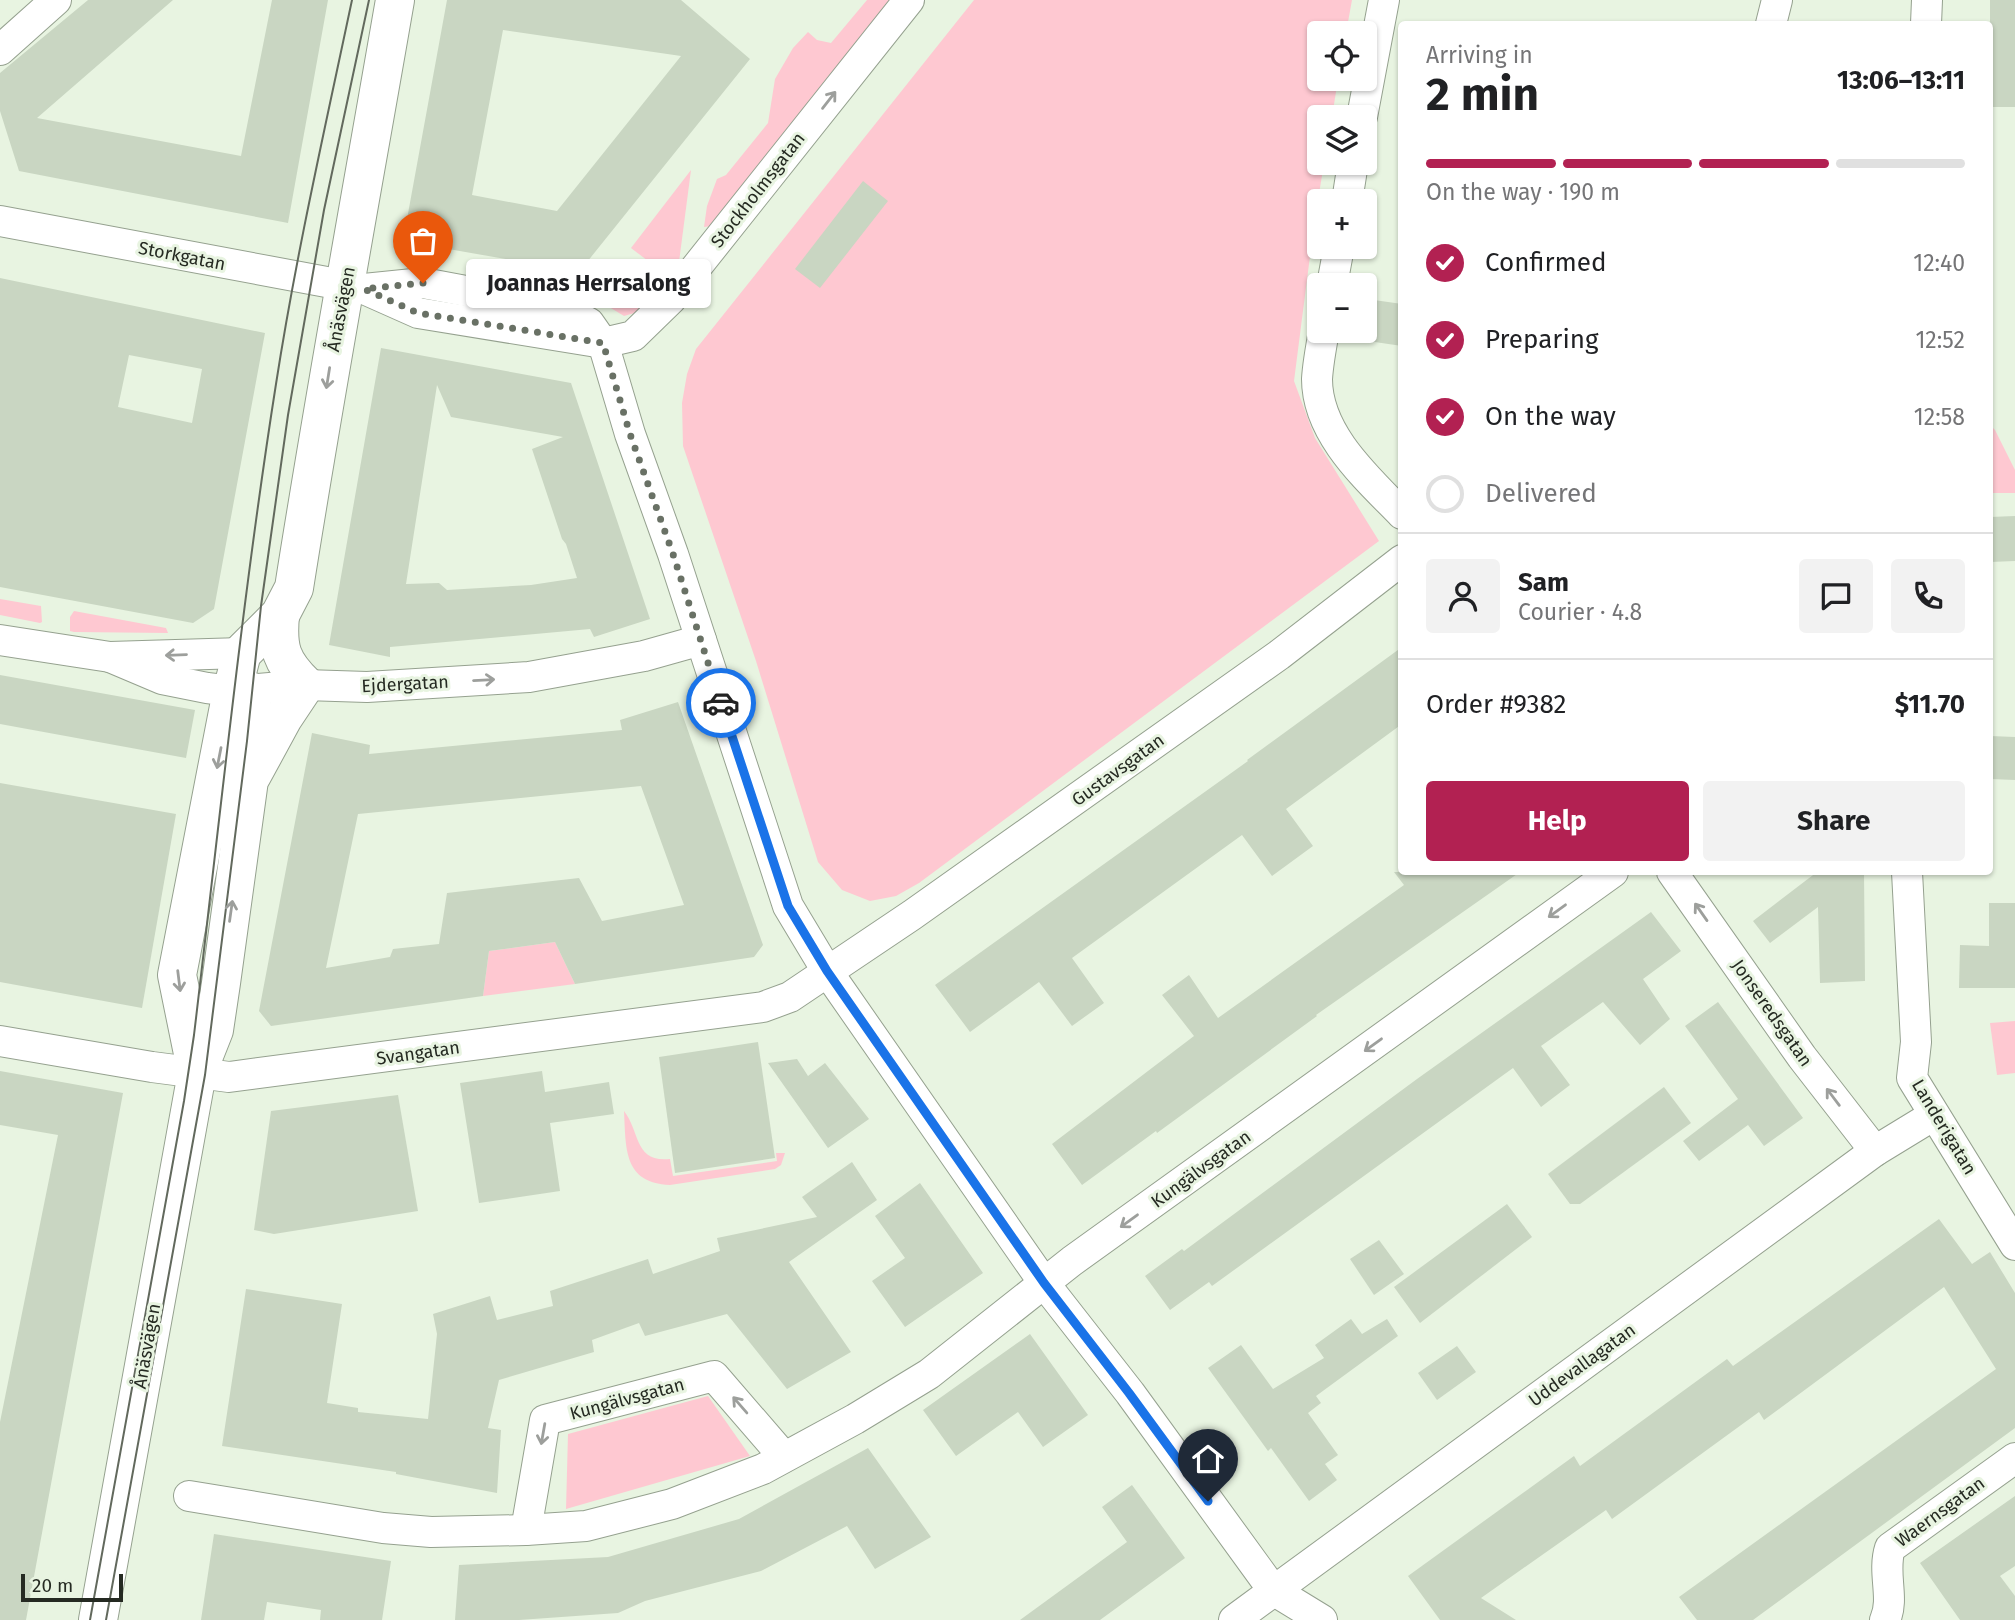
<!DOCTYPE html>
<meta charset="utf-8">
<style>
:root{--surface:#fff;--page:#f2f2f2;--text:#202124;--muted:#757577;--line:#e0e0e0;--accent:#b22152}
body{margin:0;font-family:"Fira Sans",sans-serif;background:var(--page);color:var(--text);height:100vh;display:flex;flex-direction:column;font-size:26px;white-space:nowrap}
*{box-sizing:border-box;margin:0}
p{font-size:23px;color:var(--muted)}
.icon{flex:none;width:38px;height:38px;fill:none;stroke:currentColor;stroke-width:2;stroke-linecap:round;stroke-linejoin:round}
.map{position:relative;flex:1;overflow:hidden}
.panel{position:absolute;left:1398px;top:21px;width:595px;height:854px;display:flex;flex-direction:column;background:var(--surface);border-radius:7px;box-shadow:0 2px 5px #0004}
.panel>*{flex:none}
.tools{position:absolute;left:1307px;top:21px;display:grid;gap:14px}
.tools a{display:grid;place-items:center;width:70px;height:70px;border-radius:7px;background:var(--surface);box-shadow:0 2px 5px #0004;font-size:35px}
.scale{position:absolute;left:21px;bottom:18px;width:102px;box-sizing:border-box;padding-left:7px;border:4px solid #252a22;border-top:0;font-size:19px;line-height:24px;white-space:nowrap;color:#252a22;-webkit-text-stroke:5px #e8f4e1;paint-order:stroke}
.pin{position:absolute;display:grid;place-items:center;width:60px;height:60px;color:#fff;margin:-72px -30px;border-radius:50% 50% 50% 0;rotate:-45deg;box-shadow:0 0 7px #0007}
.pin .icon{rotate:45deg}
.courier{position:absolute;display:grid;place-items:center;width:70px;height:70px;margin:-35px;border:5px solid #1a73e8;border-radius:50%;background:#fff;color:#222;box-shadow:0 2px 9px #0007}
.bubble{position:absolute;height:49px;border-radius:7px;background:var(--surface);box-shadow:0 2px 5px #0004;font-size:23px;font-weight:700;line-height:49px;text-align:center}
.head em{font-style:normal;font-weight:700}
.head div{display:flex;flex-direction:column-reverse}
.head{display:flex;align-items:center;justify-content:space-between;height:119px;padding:0 28px}
h1{font-size:46px;font-weight:700;line-height:52px}
.bar{display:grid;grid-template-columns:repeat(4,1fr);gap:10px 7px;align-content:center;height:84px;padding:0 28px}
.bar i{height:9px;border-radius:5px;background:var(--line)}
.bar .on{background:var(--accent)}
.bar p{grid-column:span 4}
.line{display:flex;align-items:center;gap:18px;padding:0 28px;border-top:2px solid var(--line)}
.line div{flex:1}
.round{display:grid;place-items:center;flex:none;width:74px;height:74px;border-radius:7px;background:var(--page)}
ol{padding:0 28px;list-style:none}
li{display:flex;align-items:center;gap:21px;height:77px}
li p{margin-inline-start:auto}
li .icon{padding:7px;border-radius:50%;background:var(--accent);color:#fff;stroke-width:4}
li:last-child{color:var(--muted)}
li i{width:38px;height:38px;border:4px solid var(--line);border-radius:50%}
.button{display:flex;gap:14px;margin-top:auto;padding:14px 28px}
.button a{flex:1;height:80px;border-radius:7px;background:var(--accent);color:#fff;font-size:28px;font-weight:700;line-height:80px;text-align:center}
.button a+a{background:var(--page);color:var(--text)}
.map>svg:first-child{display:block}
.green{fill:#fec8d1}
.building{fill:#c9d6c2;fill-rule:evenodd}
.lines{fill:none;stroke-linecap:round;stroke-linejoin:round}
.minor-casing{stroke:#95a18f;stroke-width:32}
.tertiary-casing{stroke:#95a18f;stroke-width:40}
.minor{stroke:#fff;stroke-width:30}
.tertiary{stroke:#fff;stroke-width:38}
.tram{stroke:#62695d;stroke-width:2}
.oneway{stroke:#9d9f9c}
.done{stroke:#697165;stroke-width:7;stroke-dasharray:0 12.6}
.route{stroke:#1a73e8;stroke-width:9}
.labels{text-anchor:middle;stroke-width:6;stroke-linejoin:round;paint-order:stroke}
.street-label{font-size:18px;fill:#252a22;stroke:#e8f4e1}
</style>
<div class="map">
<svg width="2015" height="1620" viewBox="0 0 2015 1620">
<rect width="100%" height="100%" fill="#e8f4e1"/>
<!-- green -->
<g class="green">
<path d="M867 0H893L712 226 704 227 707 206 717 179 726 175 768 123 775 79 793 48 808 32 817 40 831 43Z"/>
<path d="M974 0H1352L1346 33H1320V79H1338L1332 117H1320V163H1324L1314 225 1294 381 1315 438 1379 541 919 883 896 896 870 901 842 890 818 862 756 661 683 446 682 403 687 374 696 349Z"/>
<path d="M691 170 679 262 673 272 664 273 631 248Z"/>
<path d="M624 271 656 294 638 312 624 316 601 302Z"/>
<path d="M1990 425 1995 430 2015 470V493H1990Z"/>
<path d="M0 599 41 606 42 622 40 623 0 615Z"/>
<path d="M74 611 166 628 168 633 74 632 70 631V617Z"/>
<path d="M555 942 575 984 483 996 489 951Z"/>
<path d="M2015 1021V1073L1997 1075 1990 1023Z"/>
<path d="M624 1111C640 1131 634 1163 670 1159L673 1176 777 1161 776 1153H785L781 1165 775 1169 670 1185C623 1183 626 1148 624 1111Z"/>
<path d="M708 1396 750 1456 566 1509 568 1434Z"/>
</g>
<!-- building -->
<g class="building">
<path d="M88 0H173L37 118 241 156 272 0H328L288 223 19 171 0 111V73Z"/>
<path d="M447 0H681L750 59 579 272 403 241ZM503 30 681 56 557 211 472 195Z"/>
<rect x="1990" y="0" width="25" height="107"/>
<path d="M863 181 888 201 820 288 795 269Z"/>
<path d="M0 278 265 333 214 609 193 623 0 587ZM129 355 202 369 192 423 118 407Z"/>
<path d="M1374 300 1402 304V346L1368 341Z"/>
<path d="M381 348 571 383 650 619 594 637 590 629 390 647V657L329 645ZM437 385 451 417 563 437 532 449 562 539 566 544 577 578 531 585 447 590 439 583 406 584Z"/>
<path d="M2015 516V561L1990 562V517Z"/>
<path d="M1402 647V724L1286 809 1313 846 1272 876 1242 835 1072 958 1104 1003 1072 1026 1039 982 970 1032 935 985 1248 761 1247 760Z"/>
<path d="M0 675 195 710 186 758 0 724Z"/>
<path d="M678 702 763 945 754 957 575 984 555 942 489 951 483 996 271 1026 259 1011 312 733 370 745 369 754 622 730 620 720ZM641 786 684 905 602 921 579 878 447 893 439 944 393 949 390 957 326 968 358 814Z"/>
<path d="M1990 736 2015 737V780L1990 779Z"/>
<path d="M0 783 176 814 142 1008 0 982Z"/>
<path d="M1394 872H1520L1316 1015 1317 1016 1157 1133 1156 1131 1082 1185 1052 1144 1194 1036 1162 995 1189 975 1218 1018 1404 885Z"/>
<path d="M1817 872H1864L1865 981 1820 983 1818 907 1770 943 1753 921Z"/>
<path d="M1989 903H2015V988H1959L1960 945 1989 946Z"/>
<path d="M1651 912 1681 951 1643 979 1670 1019 1640 1045 1603 1002 1541 1046 1570 1085 1541 1107 1513 1068 1212 1286 1209 1282 1170 1310 1145 1276 1182 1249 1184 1251 1417 1079Z"/>
<path d="M1718 1002 1803 1118 1764 1146 1748 1125 1699 1161 1683 1141 1738 1099 1685 1026Z"/>
<path d="M758 1042 775 1158 675 1173 659 1057Z"/>
<path d="M797 1059 808 1076 825 1063 869 1119 828 1148 768 1063Z"/>
<path d="M0 1071 123 1093 26 1620H0V1422L58 1135 0 1125Z"/>
<path d="M542 1071 545 1092 609 1082 614 1114 550 1123 560 1191 479 1203 460 1083Z"/>
<path d="M1664 1087 1691 1123 1580 1204H1570L1548 1174Z"/>
<path d="M398 1095 418 1211 274 1234 254 1230 271 1111Z"/>
<path d="M852 1162 877 1200 789 1262 851 1352 787 1389 727 1314 645 1336 639 1323 592 1340 594 1352 499 1380 488 1428 501 1430 497 1493 396 1474V1472L222 1446 246 1289 342 1304 327 1403 358 1408V1412L428 1419 437 1334 433 1314 490 1296 497 1320 553 1306 550 1291 648 1259 653 1274 720 1251 717 1238 817 1217 802 1197Z"/>
<path d="M920 1183 983 1273 905 1327 872 1281 905 1258 875 1216Z"/>
<path d="M1507 1204 1532 1237 1420 1323 1394 1287Z"/>
<path d="M1939 1219 1972 1264 1990 1252 2015 1293V1428L1753 1620H1697L1679 1597 1996 1369 1944 1287 1764 1420 1759 1412 1612 1519 1606 1510 1481 1598 1516 1620H1440L1408 1576 1574 1456 1580 1466 1727 1359 1733 1366Z"/>
<path d="M1379 1240 1404 1274 1374 1295 1350 1259Z"/>
<path d="M1351 1319 1362 1334 1387 1319 1398 1336 1316 1396 1321 1403 1308 1413 1338 1455 1325 1464 1337 1480 1309 1501 1271 1448 1268 1451 1208 1368 1241 1345 1273 1389 1324 1358 1315 1345Z"/>
<path d="M1030 1334 1088 1415 1043 1447 1018 1412 956 1456 923 1410Z"/>
<path d="M1457 1346 1476 1372 1437 1400 1418 1373Z"/>
<path d="M868 1448 931 1537 875 1569 847 1526 761 1571 645 1601 618 1613 519 1620H455L459 1565 608 1557 739 1519Z"/>
<path d="M1132 1485 1185 1558 1100 1620H1020L1127 1542 1102 1507Z"/>
<path d="M2015 1496V1566L2000 1576 2015 1596V1620H1960L1920 1563Z"/>
<path d="M214 1534 391 1561 382 1620H320L321 1610 267 1602 264 1620H201Z"/>
</g>
<g class="lines">
<!-- minor casing -->
<g class="minor-casing">
<g id="minor">
<path d="M1771 24 1777 0"/>
<path d="M1926 24 1927 0"/>
<path d="M0 50 56 0"/>
<path d="M1362 117 1384 0"/>
<path d="M1347 201 1353 163"/>
<path d="M0 221 364 289 418 313 603 343 633 336 671 299 909 0"/>
<path d="M1332 285 1339 247"/>
<path d="M364 289 423 283 536 304 568 312 589 323 603 343 630 434 673 554 788 906 827 971 1044 1283 1130 1393 1273 1590 1322 1620"/>
<path d="M1324 331C1321 347 1318 363 1317 379 1317 434 1367 478 1402 514"/>
<path d="M0 640 110 657 242 653"/>
<path d="M110 657 162 679 207 688 232 691 305 685 367 687 529 677 644 656 701 640"/>
<path d="M1672 872 1802 1057 1875 1151"/>
<path d="M1907 872 1916 1042 1912 1078 2015 1245"/>
<path d="M0 1041 152 1067 229 1077 763 1007 790 997 912 915 1279 655 1402 560"/>
<path d="M189 1496 383 1528 431 1532 526 1530 586 1526 672 1504 763 1469 855 1419 929 1374 1072 1261 1613 872"/>
<path d="M526 1530 545 1420 714 1376 784 1457"/>
<path d="M1234 1620 1875 1151 1934 1115"/>
<path d="M1885 1620C1895 1598 1882 1573 1890 1548L2015 1458"/>
</g>
</g>
<!-- tertiary casing -->
<g class="tertiary-casing">
<g id="tertiary">
<path d="M252 775 283 718 305 685C281 662 277 648 280 615"/>
<path d="M197 1073 177 975 232 691 242 653 280 615 294 588C325 391 361 196 395 0"/>
<path d="M98 1620 197 1073 214 1030 221 983 249 780 252 692"/>
</g>
</g>
<!-- minor -->
<use href="#minor" class="minor"/>
<!-- tertiary -->
<use href="#tertiary" class="tertiary"/>
<!-- tram -->
<g class="tram">
<path d="M90 1620 184 1101 194 1035C220 818 242 600 276 384 296 255 325 128 352 0"/>
<path d="M106 1620 205 1075 247 741 261 606 288 415 324 210 369 0"/>
</g>
</g>
<!-- one-way arrows -->
<defs><path id="oneway-shaft" d="M-6 0H5M1.5-3L5.5 0L1.5 3" fill="none" stroke-width="1.6" stroke-linecap="round" stroke-linejoin="round" transform="scale(1.75)"/></defs>
<g class="oneway">
<use href="#oneway-shaft" transform="translate(829 100) rotate(-52)"/>
<use href="#oneway-shaft" transform="translate(328 378) rotate(99)"/>
<use href="#oneway-shaft" transform="translate(176 655) rotate(178)"/>
<use href="#oneway-shaft" transform="translate(484 680) rotate(-3)"/>
<use href="#oneway-shaft" transform="translate(219 758) rotate(101)"/>
<use href="#oneway-shaft" transform="translate(231 911) rotate(-82)"/>
<use href="#oneway-shaft" transform="translate(1557 911) rotate(144)"/>
<use href="#oneway-shaft" transform="translate(1701 912) rotate(-125)"/>
<use href="#oneway-shaft" transform="translate(179 981) rotate(83)"/>
<use href="#oneway-shaft" transform="translate(1373 1045) rotate(144)"/>
<use href="#oneway-shaft" transform="translate(1833 1097) rotate(-127)"/>
<use href="#oneway-shaft" transform="translate(1129 1221) rotate(144)"/>
<use href="#oneway-shaft" transform="translate(740 1405) rotate(-131)"/>
<use href="#oneway-shaft" transform="translate(543 1434) rotate(100)"/>
</g>
<g class="lines">
<!-- done -->
<path class="done" d="M423 283 364 289 418 313 603 343 630 434 673 554 721 703"/>
<!-- route -->
<path class="route" d="M721 703 788 906 827 971 1044 1283 1129 1393 1208 1501"/>
</g>
<g class="labels">
<!-- street labels -->
<g class="street-label">
<text transform="translate(758 190) rotate(-52)" y="6">Stockholmsgatan</text>
<text transform="translate(182 256) rotate(11)" y="6">Storkgatan</text>
<text transform="translate(341 309) rotate(-79)" y="6">Ånäsvägen</text>
<text transform="translate(405 684) rotate(-3)" y="6">Ejdergatan</text>
<text transform="translate(1118 770) rotate(-36)" y="6">Gustavsgatan</text>
<text transform="translate(1772 1013) rotate(55)" y="6">Jonseredsgatan</text>
<text transform="translate(418 1053) rotate(-8)" y="6">Svangatan</text>
<text transform="translate(1944 1127) rotate(59)" y="6">Landerigatan</text>
<text transform="translate(1201 1169) rotate(-36)" y="6">Kungälvsgatan</text>
<text transform="translate(147 1346) rotate(-80)" y="6">Ånäsvägen</text>
<text transform="translate(1582 1365) rotate(-36)" y="6">Uddevallagatan</text>
<text transform="translate(627 1399) rotate(-15)" y="6">Kungälvsgatan</text>
<text transform="translate(1940 1512) rotate(-36)" y="6">Waernsgatan</text>
</g>
</g>
</svg>
<div class="tools">
<a><svg class="icon" aria-label="locate" viewBox="0 0 24 24"><circle cx="12" cy="12" r="6"/><path d="M12 2v4M12 18v4M2 12h4M18 12h4"/></svg></a>
<a><svg class="icon" aria-label="layers" viewBox="0 0 24 24"><path d="M12 4l9 5-9 5-9-5zM3 14l9 5 9-5"/></svg></a>
<a>+</a>
<a>−</a>
</div>
<div class="scale">20 m</div>
<div class="pin" style="left:423px;top:283px;background:#ea580c"><svg class="icon" aria-label="bag" viewBox="0 0 24 24"><path d="M5 8h14l-1 12H6zM9 8a3 3 0 0 1 6 0"/></svg></div>
<div class="pin" style="left:1208px;top:1501px;background:#1f2937"><svg class="icon" aria-label="home" viewBox="0 0 24 24"><path d="M3 11l9-7 9 7M6 9v11h12V9"/></svg></div>
<div class="courier" style="left:721px;top:703px"><svg class="icon" aria-label="car" viewBox="0 0 24 24"><path d="M5 17H2v-5l4-1 3-4h7l3 4 3 1v5h-3M9 17h6M6 11h13"/><circle cx="7" cy="17" r="2"/><circle cx="17" cy="17" r="2"/></svg></div>
<div class="bubble" style="left:466px;top:259px;width:245px">Joannas Herrsalong</div>
<section class="panel">
<div class="head"><div><h1>2 min</h1><p>Arriving in</p></div><em>13:06–13:11</em></div>
<div class="bar"><i class="on"></i><i class="on"></i><i class="on"></i><i></i><p>On the way · 190 m</p></div>
<ol>
<li><svg class="icon" aria-label="check" viewBox="0 0 24 24"><path d="M5 12l5 5 9-10"/></svg>Confirmed<p>12:40</p></li>
<li><svg class="icon" aria-label="check" viewBox="0 0 24 24"><path d="M5 12l5 5 9-10"/></svg>Preparing<p>12:52</p></li>
<li><svg class="icon" aria-label="check" viewBox="0 0 24 24"><path d="M5 12l5 5 9-10"/></svg>On the way<p>12:58</p></li>
<li><i></i>Delivered</li>
</ol>
<div class="line" style="height:126px"><a class="round"><svg class="icon" aria-label="person" viewBox="0 0 24 24"><circle cx="12" cy="8" r="4"/><path d="M4 21q1-7 8-7t8 7"/></svg></a><div><b>Sam</b><p>Courier · 4.8</p></div><a class="round"><svg class="icon" aria-label="chat" viewBox="0 0 24 24"><path d="M4 5h16v11H9l-5 4z"/></svg></a><a class="round"><svg class="icon" aria-label="phone" viewBox="0 0 24 24"><path d="M5 4h4l2 5-3 2q2 4 5 5l2-3 5 2v4C11 20 4 13 5 4z"/></svg></a></div>
<div class="line" style="height:91px"><div>Order #9382</div><b>$11.70</b></div>
<div class="button"><a>Help</a><a>Share</a></div>
</section>
</div>
